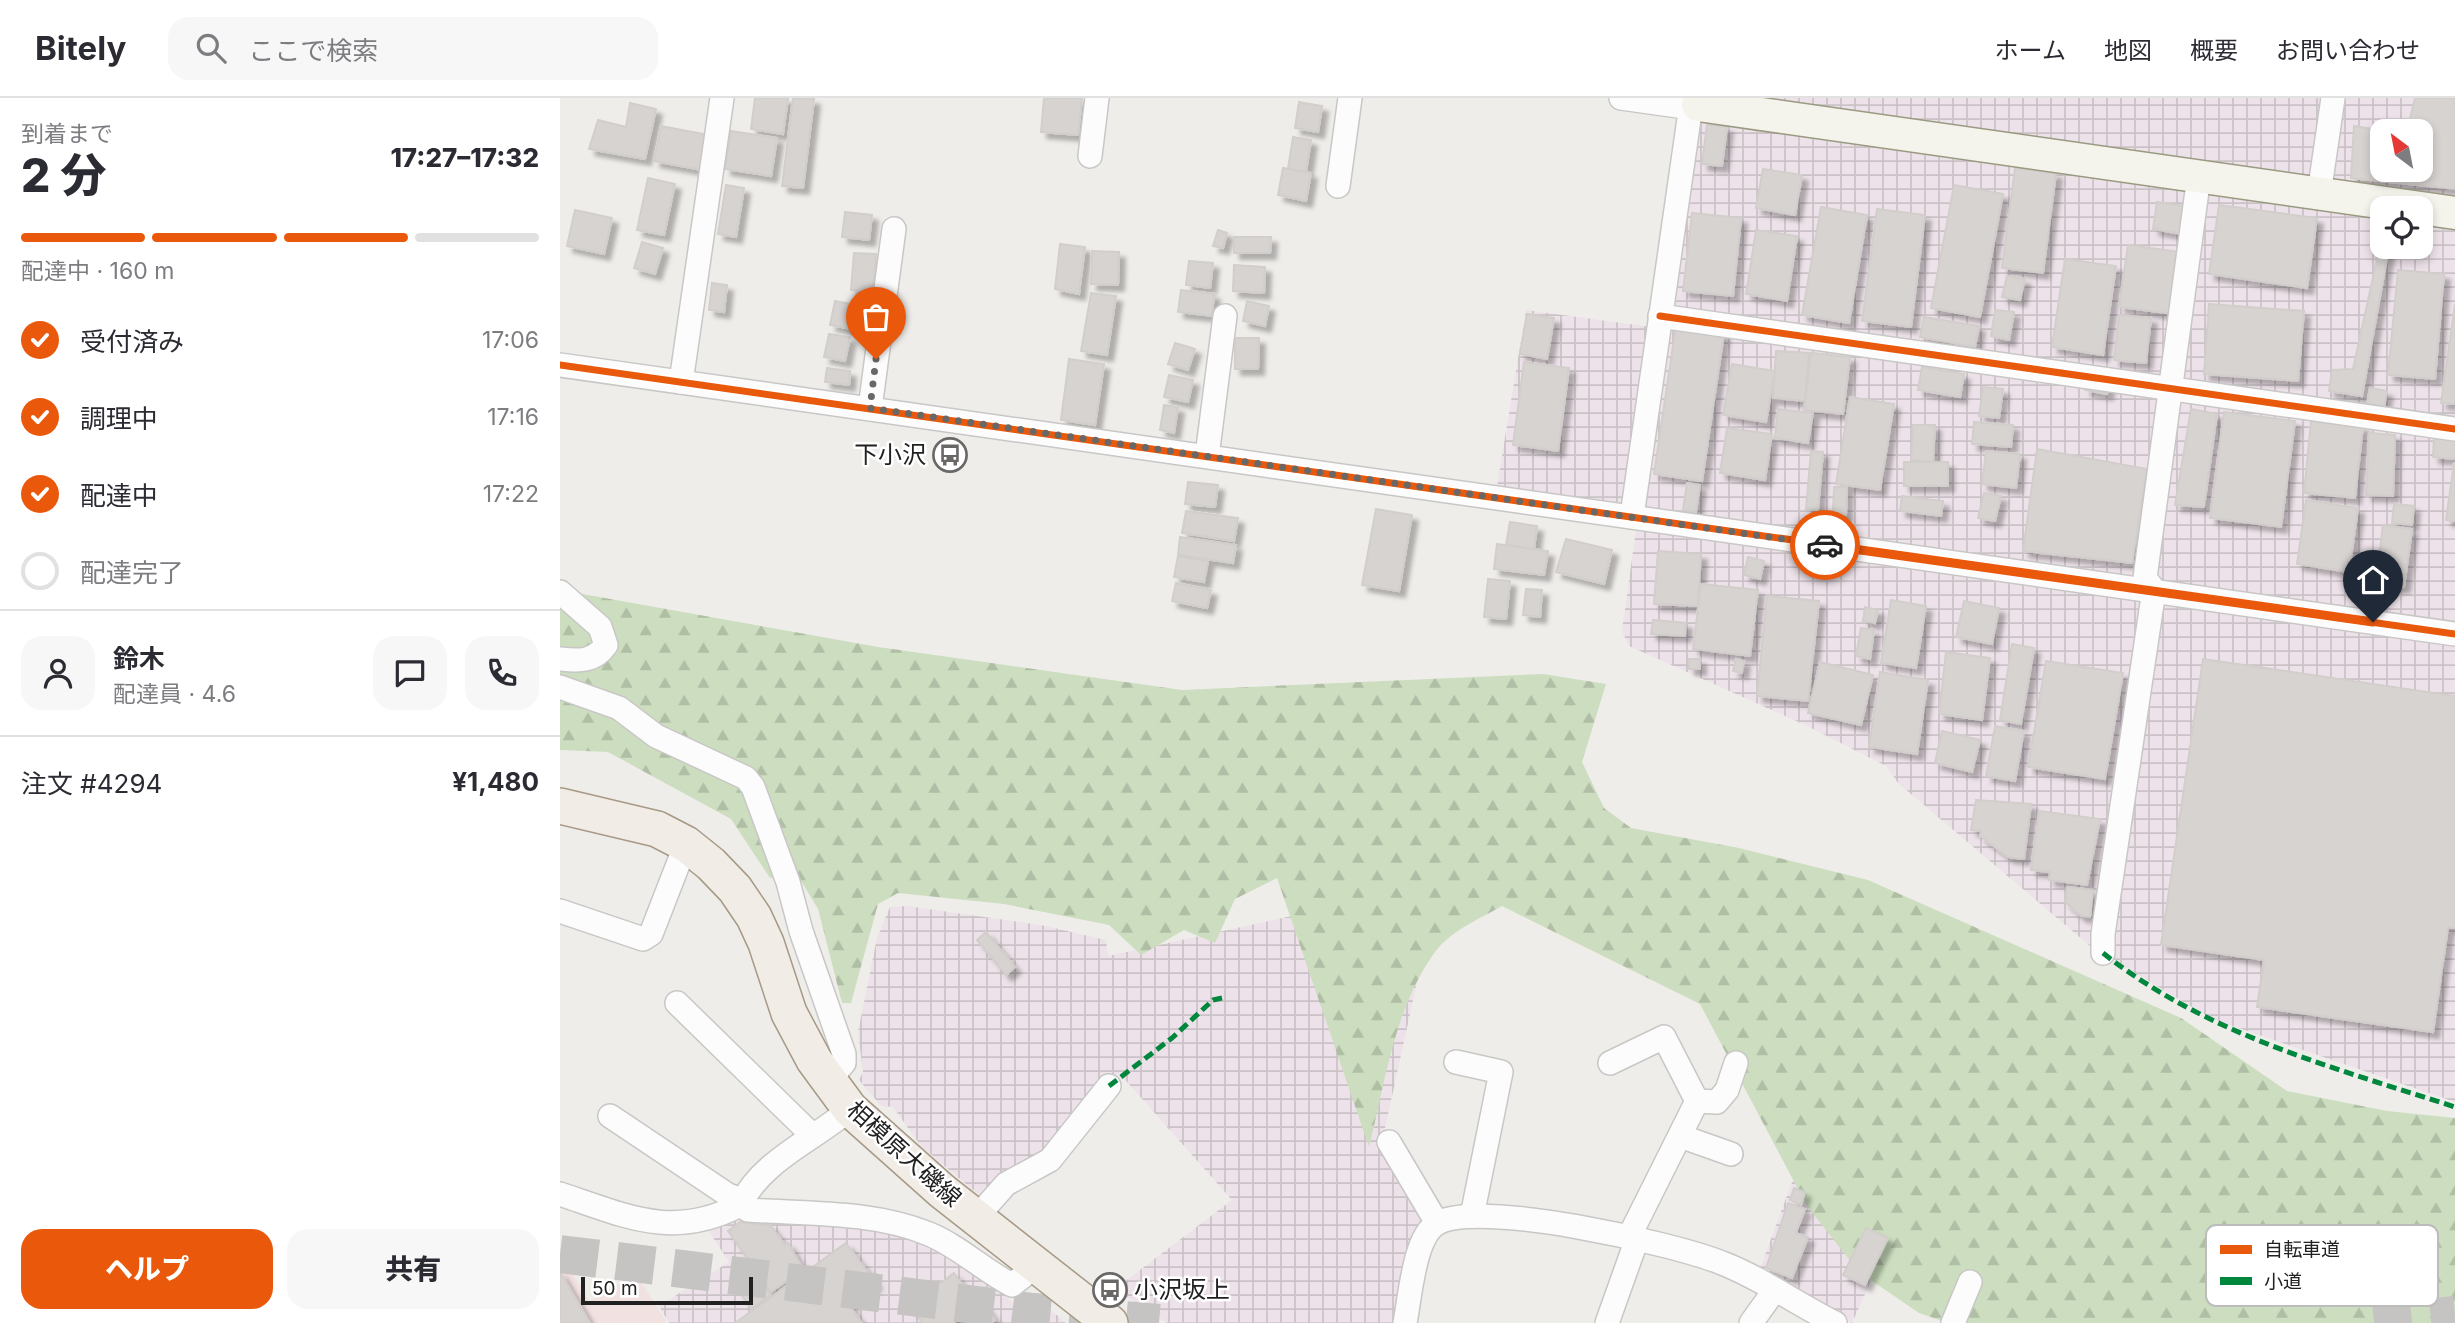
<!DOCTYPE html>
<html lang="ja">
<meta charset="utf-8">
<style>
:root{--surface:#fff;--page:#f7f7f7;--text:#2b2b33;--muted:#7c7c81;--line:#e1e1e2;--accent:#ea580c}
body{margin:0;font-family:Inter,"Noto Sans JP",sans-serif;background:var(--page);color:var(--text);height:100vh;display:flex;flex-direction:column;font-size:26px;white-space:nowrap}
*{box-sizing:border-box;margin:0}
p{font-size:23px;color:var(--muted)}
.icon{flex:none;width:38px;height:38px;fill:none;stroke:currentColor;stroke-width:2;stroke-linecap:round;stroke-linejoin:round}
.map{position:relative;flex:1;overflow:hidden}
.sheet{display:flex;flex-direction:column;background:var(--surface);width:560px}
.sheet>*{flex:none}
.needle{width:46px;rotate:328deg}
.buttons{position:absolute;left:1810px;top:21px;display:grid;gap:14px}
.buttons a{display:grid;place-items:center;width:63px;height:63px;border-radius:14px;background:var(--surface);box-shadow:0 4px 10px #0003;font-size:35px}
.scale{position:absolute;left:21px;bottom:18px;width:172px;box-sizing:border-box;padding-left:7px;border:4px solid #212121;border-top:0;font-size:19px;line-height:24px;white-space:nowrap;color:#212121;-webkit-text-stroke:5px #fff;paint-order:stroke}
.pin{position:absolute;display:grid;place-items:center;width:60px;height:60px;color:#fff;margin:-72px -30px;border-radius:50% 50% 50% 0;rotate:-45deg;box-shadow:0 0 7px #0007}
.pin .icon{rotate:45deg}
.courier{position:absolute;display:grid;place-items:center;width:70px;height:70px;margin:-35px;border:5px solid #ea580c;border-radius:50%;background:#fff;color:#222;box-shadow:0 2px 9px #0007}
.headline em{font-style:normal;font-weight:800}
.headline div{display:flex;flex-direction:column-reverse}
.headline{display:flex;align-items:center;justify-content:space-between;height:119px;padding:0 21px}
h1{font-size:46px;font-weight:800;line-height:52px}
.bar{display:grid;grid-template-columns:repeat(4,1fr);gap:10px 7px;align-content:center;height:84px;padding:0 21px}
.bar i{height:9px;border-radius:5px;background:var(--line)}
.bar .selected{background:var(--accent)}
.bar p{grid-column:span 4}
.line{display:flex;align-items:center;gap:18px;padding:0 21px;border-top:2px solid var(--line)}
.line div{flex:1}
.round{display:grid;place-items:center;flex:none;width:74px;height:74px;border-radius:21px;background:var(--page)}
ol{padding:0 21px;list-style:none}
li{display:flex;align-items:center;gap:21px;height:77px}
li p{margin-inline-start:auto}
li .icon{padding:7px;border-radius:50%;background:var(--accent);color:#fff;stroke-width:4}
li:last-child{color:var(--muted)}
li i{width:38px;height:38px;border:4px solid var(--line);border-radius:50%}
.button{display:flex;gap:14px;margin-top:auto;padding:14px 21px}
.button a{flex:1;height:80px;border-radius:21px;background:var(--accent);color:#fff;font-size:28px;font-weight:800;line-height:80px;text-align:center}
.button a+a{background:var(--page);color:var(--text)}
header{display:flex;align-items:center;gap:42px;box-sizing:border-box;height:98px;padding:0 35px;background:var(--surface);border-bottom:2px solid var(--line)}
header strong{font-size:33px}
nav{display:flex;gap:38px;margin-inline-start:auto;font-size:24px}
.search{width:490px;height:63px;background:var(--page);display:flex;align-items:center;gap:18px;box-sizing:border-box;padding:0 24px;border-radius:21px;color:var(--muted);font-size:26px}
main{display:flex;flex:1;min-height:0}
.map>svg:first-child{display:block}
.commercial{fill:#f1e1e0}
.industrial{fill:url(#industrial-grid);fill-rule:evenodd}
.forest{fill:url(#forest-firs)}
.building{fill:#d6d3d1;stroke:#d2cecb;stroke-width:2;filter:url(#shadow)}
.lines{fill:none;stroke-linecap:round;stroke-linejoin:round}
.highway-tunnel{stroke:#c6c4c2;stroke-width:38;stroke-dasharray:38 19;stroke-linecap:butt}
.street-casing{stroke:#c8c7c6;stroke-width:26}
.secondary-casing{stroke:#9a9981;stroke-width:35}
.primary-casing{stroke:#a69985;stroke-width:38}
.street{stroke:#fdfcfc;stroke-width:23}
.secondary{stroke:#f4f4ec;stroke-width:32}
.primary{stroke:#f2ece6;stroke-width:35}
.quiet{stroke:#00873e;stroke-width:5;stroke-dasharray:10 5;stroke-linecap:butt}
.cycleway-casing{stroke:#fff;stroke-width:11}
.cycleway{stroke:#e8590c;stroke-width:7}
.done{stroke:#696867;stroke-width:7;stroke-dasharray:0 12.6}
.route{stroke:#ea580c;stroke-width:9}
.labels{text-anchor:middle;stroke-width:5;stroke-linejoin:round;paint-order:stroke}
.poi-label{font-size:24px;fill:#212121;stroke:#fff;text-anchor:end}
.street-label{font-size:24px;fill:#212121;stroke:#fff}
.key{fill:#fff;stroke:#bcbcbc;stroke-width:2}
.key-label{font-size:19px;fill:#212121}
</style>
<header>
<strong>Bitely</strong>
<div class="search"><svg class="icon" aria-label="search" viewBox="0 0 24 24"><circle cx="10" cy="10" r="6"/><path d="M15 15l6 6"/></svg>ここで検索</div>
<nav><a>ホーム</a><a>地図</a><a>概要</a><a>お問い合わせ</a></nav>
</header>
<main>
<section class="sheet">
<div class="headline"><div><h1>2 分</h1><p>到着まで</p></div><em>17:27–17:32</em></div>
<div class="bar"><i class="selected"></i><i class="selected"></i><i class="selected"></i><i></i><p>配達中 · 160 m</p></div>
<ol>
<li><svg class="icon" aria-label="check" viewBox="0 0 24 24"><path d="M5 12l5 5 9-10"/></svg>受付済み<p>17:06</p></li>
<li><svg class="icon" aria-label="check" viewBox="0 0 24 24"><path d="M5 12l5 5 9-10"/></svg>調理中<p>17:16</p></li>
<li><svg class="icon" aria-label="check" viewBox="0 0 24 24"><path d="M5 12l5 5 9-10"/></svg>配達中<p>17:22</p></li>
<li><i></i>配達完了</li>
</ol>
<div class="line" style="height:126px"><a class="round"><svg class="icon" aria-label="person" viewBox="0 0 24 24"><circle cx="12" cy="8" r="4"/><path d="M4 21q1-7 8-7t8 7"/></svg></a><div><b>鈴木</b><p>配達員 · 4.6</p></div><a class="round"><svg class="icon" aria-label="chat" viewBox="0 0 24 24"><path d="M4 5h16v11H9l-5 4z"/></svg></a><a class="round"><svg class="icon" aria-label="phone" viewBox="0 0 24 24"><path d="M5 4h4l2 5-3 2q2 4 5 5l2-3 5 2v4C11 20 4 13 5 4z"/></svg></a></div>
<div class="line" style="height:91px"><div>注文 #4294</div><b>¥1,480</b></div>
<div class="button"><a>ヘルプ</a><a>共有</a></div>
</section>
<div class="map">
<svg width="1895" height="1225" viewBox="0 0 1895 1225">
<defs>
<pattern id="industrial-grid" width="8" height="8" patternUnits="userSpaceOnUse" patternTransform="scale(1.75)"><rect width="8" height="8" fill="#ede2e9"/><path d="M0 4h8M4 0v8" fill="none" stroke="#cbc2c8"/></pattern>
<pattern id="forest-firs" width="22" height="20" patternUnits="userSpaceOnUse" patternTransform="scale(1.75)"><rect width="22" height="20" fill="#ccdebf"/><path d="M5 1l3.5 6h-7zM16 11l3.5 6h-7z" fill="#afbea4"/></pattern>
<filter id="shadow"><feDropShadow dx="6" dy="6" stdDeviation="2" flood-color="#0004"/></filter>
</defs>
<rect width="100%" height="100%" fill="#efedea"/>
<!-- commercial -->
<path class="commercial" d="M0 1155 29 1203 76 1176 107 1225H0Z"/>
<!-- industrial -->
<g class="industrial">
<path d="M1141 0H1895V1004L1652 921 1530 848 1338 685 1326 668 1243 626 1069 548 1062 533 1079 410 936 394 966 212 1106 231ZM1822 33H1860V72H1822ZM1822 110H1860V149H1822Z"/>
<path d="M347 808 481 827 546 842 548 858 750 814 869 829 822 1044 866 1128 840 1225H607L555 1191 672 1102 559 975 555 978 550 974 486 1055 419 1097 361 1048 333 1009 321 1008 299 982 303 974 298 934 317 840 330 809Z"/>
<path d="M1238 1068 1331 1139 1292 1225 1198 1176Z"/>
<path d="M164 1119 300 1126 341 1134 411 1168 452 1204 467 1207 477 1200 506 1225H109L99 1208 169 1164 146 1129Z"/>
</g>
<!-- forest -->
<path class="forest" d="M0 492 318 549 622 592 983 576 1046 586 1022 664 1044 710 1071 730 1179 750 1308 782 1621 920 1727 993 1827 1013 1895 1020V1225H1388L1359 1215 1299 1174 1247 1108 1140 906 942 808C919 821 888 834 873 857 834 912 825 985 809 1049L717 780 675 801 655 845 624 832 581 857 549 827 444 806 338 795 318 806 291 905H282L258 811 234 771 210 780 171 721 48 654 0 652Z"/>
<!-- building -->
<g class="building">
<path d="M195 0H228L223 36 191 31Z"/>
<path d="M233 0 254 1 243 90 222 88Z"/>
<path d="M484 0H522L518 37 481 34Z"/>
<path d="M1855 0H1895V91L1791 80 1794 28 1825 33H1822V72H1860V33H1847Z"/>
<path d="M739 4 762 8 758 34 735 30Z"/>
<path d="M70 5 96 11 85 61 29 51 38 22 66 29Z"/>
<path d="M1147 27 1167 29 1162 68 1142 66Z"/>
<path d="M101 28 149 37 142 72 94 63Z"/>
<path d="M171 33 217 40 211 78 165 71Z"/>
<path d="M733 39 751 42 746 74 728 71Z"/>
<path d="M723 70 751 75 746 103 718 97Z"/>
<path d="M1455 70 1496 75 1483 175 1442 170Z"/>
<path d="M1203 71 1242 77 1235 117 1196 110Z"/>
<path d="M88 80 115 86 104 137 77 132Z"/>
<path d="M166 87 184 90 176 139 158 136Z"/>
<path d="M1394 87 1443 96 1420 219 1371 210Z"/>
<path d="M1597 104 1626 108 1621 136 1593 131Z"/>
<path d="M1659 107 1757 120 1747 190 1649 176Z"/>
<path d="M1261 109 1307 117 1289 225 1242 217Z"/>
<path d="M1317 111 1365 117 1351 229 1302 223Z"/>
<path d="M15 112 52 120 44 156 7 148Z"/>
<path d="M285 114 312 117 309 142 282 139Z"/>
<path d="M1132 115 1181 120 1173 198 1123 193Z"/>
<path d="M658 132 667 135 663 150 653 148Z"/>
<path d="M1196 132 1237 138 1227 203 1186 196Z"/>
<path d="M1822 138V149H1829L1802 298 1769 293 1772 272 1793 271Z"/>
<path d="M674 139H711L710 155H674Z"/>
<path d="M82 144 103 150 95 176 74 170Z"/>
<path d="M500 146 525 149 519 196 495 191Z"/>
<path d="M1568 147 1621 154 1613 216 1559 209Z"/>
<path d="M532 153 559 154 558 187 531 186Z"/>
<path d="M294 155 316 156 313 194 291 192Z"/>
<path d="M1505 161 1556 168 1543 257 1492 249Z"/>
<path d="M629 163 653 165 650 190 626 187Z"/>
<path d="M674 167 705 169 704 195 673 193Z"/>
<path d="M1838 172 1884 176 1875 281 1828 277Z"/>
<path d="M1447 178 1465 181 1460 202 1442 199Z"/>
<path d="M152 185 167 187 164 214 149 212Z"/>
<path d="M621 192 654 196 652 218 618 214Z"/>
<path d="M531 195 556 198 547 257 521 253Z"/>
<path d="M275 203 296 207 292 231 270 227Z"/>
<path d="M687 203 709 208 705 228 683 223Z"/>
<path d="M1649 206 1744 213 1738 283 1644 276Z"/>
<path d="M1895 206V306L1881 305Z"/>
<path d="M1435 212 1454 214 1449 242 1431 238Z"/>
<path d="M967 216 994 220 987 261 960 256Z"/>
<path d="M1559 217 1591 220 1586 265 1554 262Z"/>
<path d="M1364 219 1419 228 1415 249 1360 239Z"/>
<path d="M1116 228 1164 235 1142 383 1094 376Z"/>
<path d="M269 236 290 239 285 263 264 259Z"/>
<path d="M675 240H699L698 271H675Z"/>
<path d="M615 245 635 251 628 272 608 266Z"/>
<path d="M1216 253 1249 255 1245 303 1213 300Z"/>
<path d="M1251 255 1290 259 1283 316 1244 312Z"/>
<path d="M509 261 544 266 535 327 501 322Z"/>
<path d="M964 264 1009 270 998 353 953 347Z"/>
<path d="M1172 266 1215 273 1206 324 1163 317Z"/>
<path d="M1362 269 1404 276 1400 299 1358 292Z"/>
<path d="M267 270 290 273 289 287 265 284Z"/>
<path d="M609 277 633 282 628 304 604 299Z"/>
<path d="M1527 282 1549 286 1547 296 1525 292Z"/>
<path d="M1423 289 1443 291 1439 320 1419 318Z"/>
<path d="M1810 290 1827 293 1824 309 1807 306Z"/>
<path d="M1290 299 1334 306 1320 392 1276 386Z"/>
<path d="M604 307 618 309 614 335 600 332Z"/>
<path d="M1218 311 1253 315 1248 345 1215 340Z"/>
<path d="M1631 311 1657 316 1644 409 1615 407Z"/>
<path d="M1664 314 1735 323 1721 429 1650 420Z"/>
<path d="M1751 323 1803 328 1795 400 1744 395Z"/>
<path d="M1414 324 1453 327 1451 349 1412 346Z"/>
<path d="M1353 327H1375L1373 364 1351 362Z"/>
<path d="M1167 330 1212 336 1205 382 1160 375Z"/>
<path d="M1809 335 1835 337 1833 398 1806 397Z"/>
<path d="M1874 339 1895 341V361L1873 359Z"/>
<path d="M1477 351 1587 371 1572 465 1463 453Z"/>
<path d="M1251 353 1263 354 1258 412 1246 411Z"/>
<path d="M1426 353 1460 356 1456 390 1422 386Z"/>
<rect x="1344" y="364" width="44" height="24"/>
<path d="M1894 365H1895V423L1886 422Z"/>
<path d="M628 384 658 387 655 409 625 406Z"/>
<path d="M1127 385 1140 387 1136 414 1123 412Z"/>
<path d="M1274 389H1287L1286 417 1273 416Z"/>
<path d="M1424 395 1441 398 1435 423 1418 420Z"/>
<path d="M1342 398 1383 403 1381 418 1340 413Z"/>
<path d="M1746 402 1798 410 1789 474 1737 466Z"/>
<path d="M1834 406 1854 408 1852 427 1832 425Z"/>
<path d="M816 411 852 417 839 493 802 487Z"/>
<path d="M626 413 678 420 674 443 622 435Z"/>
<path d="M950 424 977 428 974 451 946 447Z"/>
<path d="M1823 427 1852 431 1844 489 1816 485Z"/>
<path d="M620 439 676 447 673 465 618 457Z"/>
<path d="M1006 441 1052 452 1044 486 996 474Z"/>
<path d="M937 446 988 453 984 477 934 471Z"/>
<path d="M1098 453 1141 456 1138 508 1094 506Z"/>
<path d="M618 458 648 463 644 484 614 479Z"/>
<path d="M1188 459 1204 463 1200 481 1184 477Z"/>
<path d="M928 481 950 483 946 521 924 519Z"/>
<path d="M616 485 651 492 647 510 612 503Z"/>
<path d="M1141 486 1198 492 1190 558 1133 551Z"/>
<path d="M966 491 982 492 980 519 963 517Z"/>
<path d="M1207 498 1259 503 1248 603 1197 598Z"/>
<path d="M1331 502 1366 508 1356 570 1321 565Z"/>
<path d="M1404 503 1439 510 1432 546 1396 539Z"/>
<path d="M1305 509 1318 512 1315 525 1303 523Z"/>
<path d="M1093 522 1126 525 1125 538 1091 536Z"/>
<path d="M1301 530 1314 532 1310 561 1296 558Z"/>
<path d="M1452 546 1474 550 1461 626 1440 622Z"/>
<path d="M1386 554 1430 560 1422 622 1379 616Z"/>
<rect x="1129" y="561" width="11" height="10"/>
<path d="M1176 561 1184 563 1182 575 1173 573Z"/>
<path d="M1643 561 1895 598V830L1888 829 1873 934 1697 909 1704 862 1601 847Z"/>
<path d="M1486 563 1563 575 1545 681 1468 669Z"/>
<path d="M1260 564 1313 577 1301 627 1248 615Z"/>
<path d="M1320 574 1368 582 1357 656 1309 649Z"/>
<path d="M1435 628 1464 633 1455 683 1426 678Z"/>
<path d="M1382 633 1420 642 1412 674 1375 665Z"/>
<path d="M1416 702 1471 706 1464 761 1448 759 1420 738 1421 733 1411 732Z"/>
<path d="M1479 713 1540 721 1527 787 1489 782 1490 774 1471 772Z"/>
<path d="M1507 789 1533 792 1530 819 1521 818 1505 804Z"/>
<path d="M426 834 455 869 446 877 417 842Z"/>
<path d="M1234 1090 1245 1094 1241 1107 1230 1102Z"/>
<path d="M1228 1105 1245 1111 1236 1135 1248 1139 1232 1180 1206 1170Z"/>
<path d="M180 1124 211 1128 225 1147 228 1145 243 1171 211 1194 168 1133Z"/>
<path d="M1306 1130 1328 1140 1305 1187 1283 1177Z"/>
<path d="M286 1145 316 1185 289 1207 302 1225H175Z"/>
<path d="M0 1174 30 1225H0Z"/>
<path d="M194 1174 211 1197 191 1211 175 1187Z"/>
<path d="M394 1175 418 1207 393 1225H363L350 1208Z"/>
<path d="M424 1206 435 1222 431 1225H409L405 1219Z"/>
</g>
<g class="lines">
<!-- highway-tunnel -->
<g class="highway-tunnel">
<path d="M0 1156 473 1214 599 1225"/>
<path d="M1814 1225 1895 1217"/>
</g>
<!-- street casing -->
<g class="street-casing">
<g id="street">
<path d="M1061 0 1125 9 1138 7"/>
<path d="M530 58 537 0"/>
<path d="M778 88 790 0"/>
<path d="M1759 96 1773 0"/>
<path d="M1100 218 1895 331"/>
<path d="M0 267 1895 536"/>
<path d="M121 284 162 0"/>
<path d="M310 310 334 131"/>
<path d="M647 358 665 218"/>
<path d="M1072 418 1130 14 1138 7"/>
<path d="M0 494 40 529 46 547C34 564 19 563 0 561"/>
<path d="M0 589 59 610 96 638 186 680 193 689 228 784 241 833 284 956V965L269 982"/>
<path d="M0 813 83 841 91 836 126 746"/>
<path d="M1543 855V836L1594 492 1585 480 1639 78"/>
<path d="M117 905 252 1037"/>
<path d="M896 964 941 974 912 1118"/>
<path d="M1050 965 1104 939 1137 1003 1069 1139"/>
<path d="M1137 1003 1157 1004 1167 992 1176 965"/>
<path d="M50 1018 168 1097 182 1102"/>
<path d="M1120 1038 1171 1056"/>
<path d="M829 1044 877 1125"/>
<path d="M0 1096C66 1118 113 1142 180 1107L188 1112C248 1116 313 1113 369 1136 400 1149 423 1172 452 1187L476 1168"/>
<path d="M180 1107C202 1062 254 1042 290 1011"/>
<path d="M416 1120 446 1086 490 1062 549 988"/>
<path d="M845 1225C850 1200 854 1140 876 1126 915 1100 1116 1146 1162 1165 1201 1180 1237 1206 1275 1225"/>
<path d="M1047 1225 1077 1141"/>
<path d="M1191 1225 1214 1193"/>
<path d="M1393 1225 1410 1184"/>
</g>
</g>
<!-- secondary casing -->
<g class="secondary-casing">
<path id="secondary" d="M1139 0 1138 7 1895 115"/>
</g>
<!-- primary casing -->
<g class="primary-casing">
<path id="primary" d="M0 708 97 731 126 746 151 766 175 791 194 819 206 845 229 915 254 962 290 1011 382 1093 550 1225"/>
</g>
<!-- street -->
<use href="#street" class="street"/>
<!-- secondary -->
<use href="#secondary" class="secondary"/>
<!-- primary -->
<use href="#primary" class="primary"/>
<!-- quiet -->
<g class="quiet">
<path d="M1543 855C1647 937 1772 969 1895 1009"/>
<path d="M549 988 612 940 653 902 662 900"/>
</g>
<!-- cycleway casing -->
<g class="cycleway-casing">
<g id="cycleway">
<path d="M1100 218 1895 331"/>
<path d="M0 267 1895 536"/>
</g>
</g>
<!-- cycleway -->
<use href="#cycleway" class="cycleway"/>
</g>
<g class="lines">
<!-- done -->
<path class="done" d="M316 261 310 310 1265 447"/>
<!-- route -->
<path class="route" d="M1265 447 1813 524"/>
</g>
<!-- icons -->
<defs>
<g id="bus-ring" transform="scale(1.75)"><circle r="9.5" fill="#fff" stroke="#696867" stroke-width="1.5"/><path d="M-5-6H5V4H4V6H2V4H-2V6H-4V4H-5ZM-3.5-4V0h7V-4ZM-3.5 1.2v1.5H-2V1.2ZM2 1.2v1.5H3.5V1.2Z" fill="#696867"/></g>
</defs>
<g fill-rule="evenodd">
<use href="#bus-ring" x="390" y="357"/>
<use href="#bus-ring" x="550" y="1192"/>
</g>
<g class="labels">
<!-- poi labels -->
<g class="poi-label">
<text x="366" y="365">下小沢</text>
<text x="574" y="1200" text-anchor="start">小沢坂上</text>
</g>
<!-- street labels -->
<g class="street-label">
<text transform="translate(344 1056) rotate(42)" y="8">相模原大磯線</text>
</g>
</g>
<!-- legend -->
<rect x="1646" y="1127" width="232" height="81" rx="10" class="key"/>
<rect x="1660" y="1147" width="32" height="9" fill="#e8590c"/>
<rect x="1660" y="1179" width="32" height="8" fill="#00873e"/>
<g class="key-label">
<text x="1704" y="1158">自転車道</text>
<text x="1704" y="1190">小道</text>
</g>
</svg>
<div class="buttons">
<a><svg class="needle" viewBox="-14 -14 28 28"><path d="M0-13l5 13h-10z" fill="#e53935"/><path d="M0 13l5-13h-10z" fill="#7c7c81"/></svg></a>
<a><svg class="icon" aria-label="locate" viewBox="0 0 24 24"><circle cx="12" cy="12" r="6"/><path d="M12 2v4M12 18v4M2 12h4M18 12h4"/></svg></a>
</div>
<div class="scale">50 m</div>
<div class="pin" style="left:316px;top:261px;background:#ea580c"><svg class="icon" aria-label="bag" viewBox="0 0 24 24"><path d="M5 8h14l-1 12H6zM9 8a3 3 0 0 1 6 0"/></svg></div>
<div class="pin" style="left:1813px;top:524px;background:#1f2937"><svg class="icon" aria-label="home" viewBox="0 0 24 24"><path d="M3 11l9-7 9 7M6 9v11h12V9"/></svg></div>
<div class="courier" style="left:1265px;top:447px"><svg class="icon" aria-label="car" viewBox="0 0 24 24"><path d="M5 17H2v-5l4-1 3-4h7l3 4 3 1v5h-3M9 17h6M6 11h13"/><circle cx="7" cy="17" r="2"/><circle cx="17" cy="17" r="2"/></svg></div>
</div>
</main>
